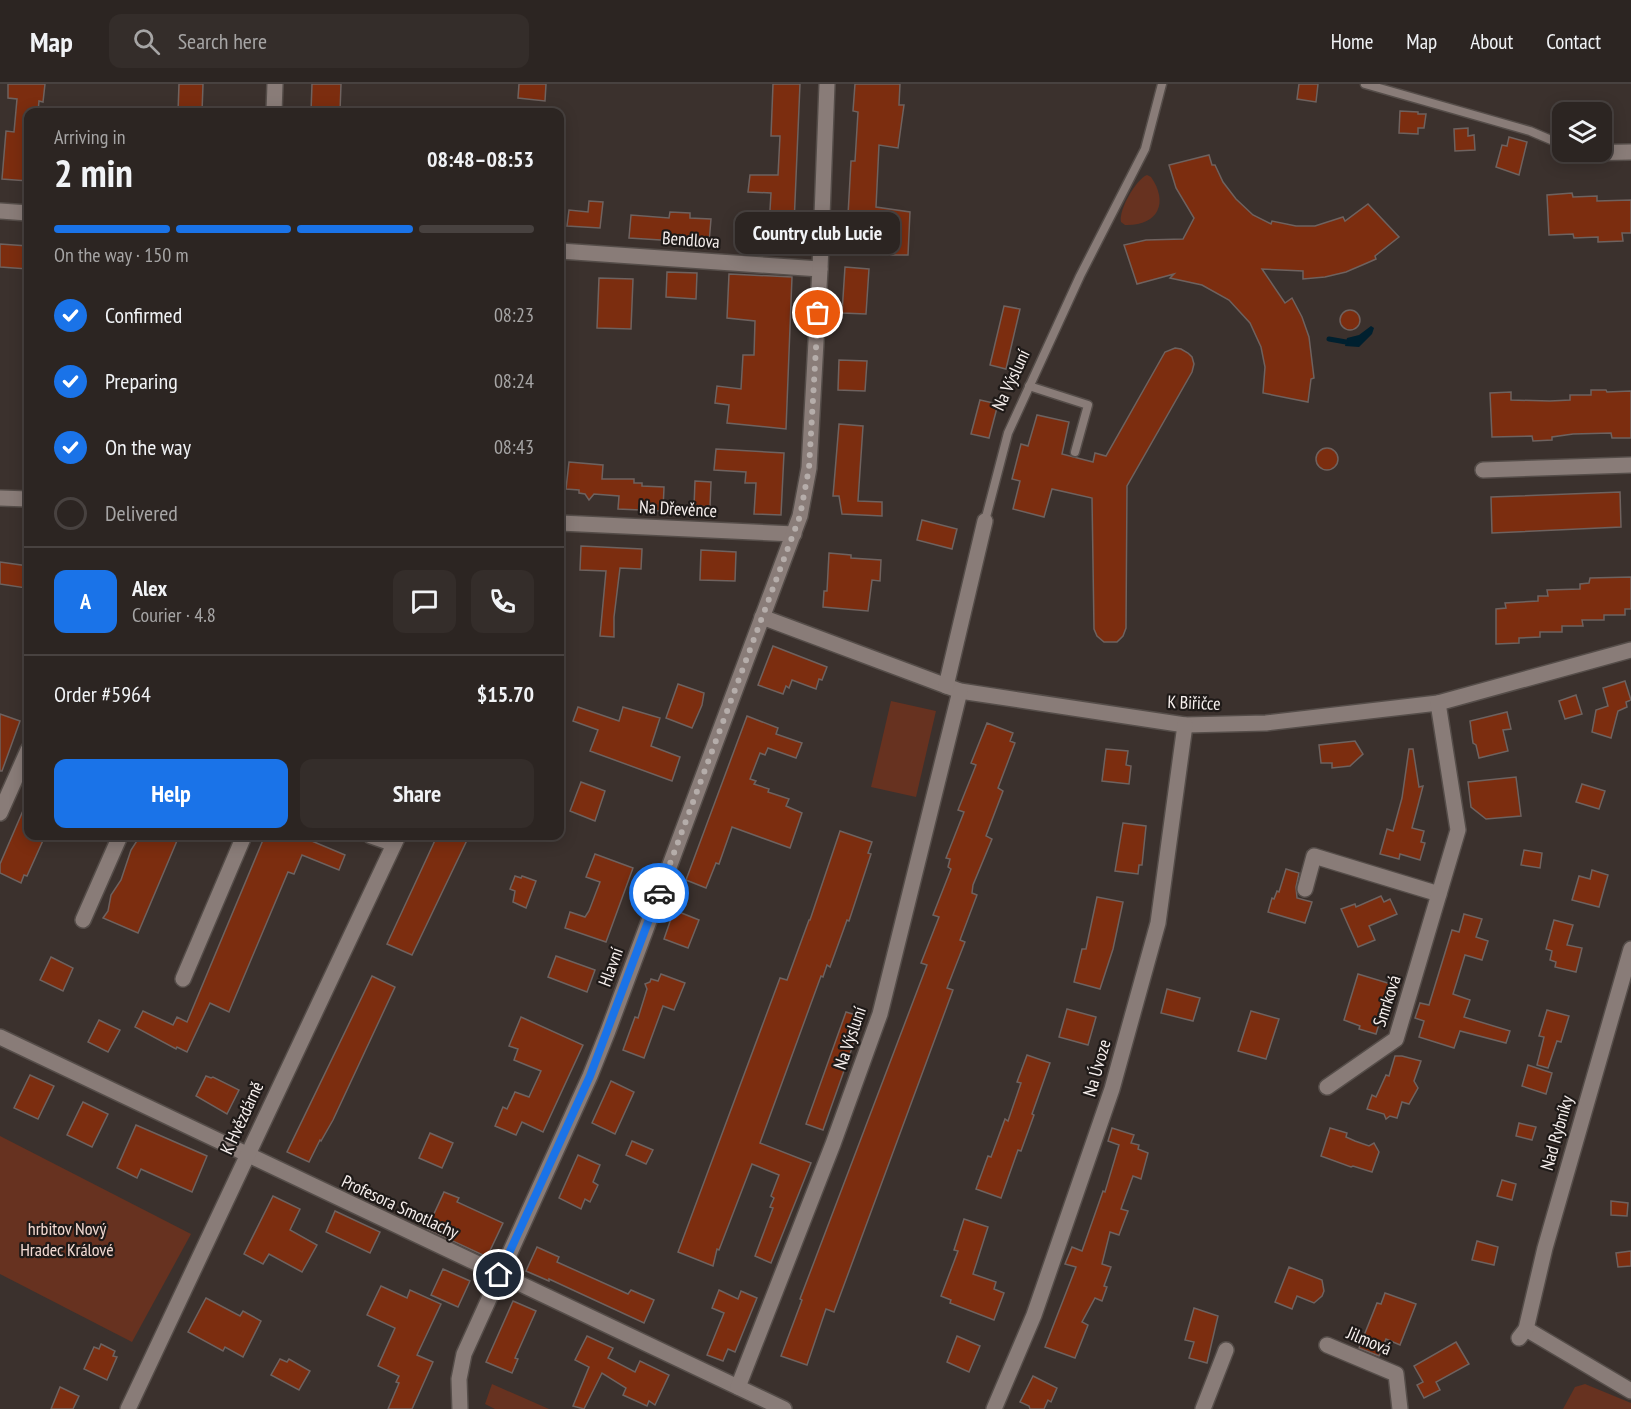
<!DOCTYPE html>
<meta charset="utf-8">
<style>
:root{--surface:#2c2522;--page:#342d2a;--text:#f1f3f6;--muted:#a6a5a5;--line:#484240;--accent:#1a73e8}
body{margin:0;font-family:"PT Sans Narrow",sans-serif;background:var(--page);color:var(--text);height:100vh;display:flex;flex-direction:column;font-size:22px;white-space:nowrap}
*{box-sizing:border-box;margin:0}
p{font-size:20px;color:var(--muted)}
.icon{flex:none;width:33px;height:33px;fill:none;stroke:currentColor;stroke-width:2;stroke-linecap:round;stroke-linejoin:round}
.map{position:relative;flex:1;overflow:hidden}
.panel{position:absolute;left:24px;top:24px;width:540px;height:732px;display:flex;flex-direction:column;background:var(--surface);border-radius:12px;box-shadow:0 3px 15px #0003,0 0 0 2px var(--line)}
.panel>*{flex:none}
.controls{position:absolute;left:1552px;top:18px;display:grid;gap:12px}
.controls a{display:grid;place-items:center;width:60px;height:60px;border-radius:12px;background:var(--surface);box-shadow:0 3px 15px #0003,0 0 0 2px var(--line);font-size:30px}
.pin{position:absolute;display:grid;place-items:center;width:51px;height:51px;color:#fff;margin:-26px;border:3px solid #fff;border-radius:50%;box-shadow:0 2px 6px #0007}
.courier{position:absolute;display:grid;place-items:center;width:60px;height:60px;margin:-30px;border:4px solid #1a73e8;border-radius:50%;background:#fff;color:#222;box-shadow:0 2px 8px #0007}
.bubble{position:absolute;height:42px;border-radius:12px;background:var(--surface);box-shadow:0 3px 15px #0003,0 0 0 2px var(--line);font-size:20px;font-weight:800;line-height:42px;text-align:center}
.head em{font-style:normal;font-weight:800}
.head div{display:flex;flex-direction:column-reverse}
.head{display:flex;align-items:center;justify-content:space-between;height:102px;padding:0 30px}
h1{font-size:39px;font-weight:800;line-height:45px}
.bar{display:grid;grid-template-columns:repeat(4,1fr);gap:9px 6px;align-content:center;height:72px;padding:0 30px}
.bar i{height:8px;border-radius:4px;background:var(--line)}
.bar .on{background:var(--accent)}
.bar p{grid-column:span 4}
.line{display:flex;align-items:center;gap:15px;padding:0 30px;border-top:2px solid var(--line)}
.line div{flex:1}
.round{display:grid;place-items:center;flex:none;width:63px;height:63px;border-radius:12px;background:var(--page)}
ol{padding:0 30px;list-style:none}
li{display:flex;align-items:center;gap:18px;height:66px}
li p{margin-inline-start:auto}
li .icon{padding:6px;border-radius:50%;background:var(--accent);color:#fff;stroke-width:4}
li:last-child{color:var(--muted)}
li i{width:33px;height:33px;border:3px solid var(--line);border-radius:50%}
.action{display:flex;gap:12px;margin-top:auto;padding:12px 30px}
.action a{flex:1;height:69px;border-radius:12px;background:var(--accent);color:#fff;font-size:24px;font-weight:800;line-height:69px;text-align:center}
.action a+a{background:var(--page);color:var(--text)}
header{display:flex;align-items:center;gap:36px;box-sizing:border-box;height:84px;padding:0 30px;background:var(--surface);border-bottom:2px solid var(--line)}
header strong{font-size:28px}
nav{display:flex;gap:33px;margin-inline-start:auto;font-size:21px}
.search{width:420px;height:54px;background:var(--page);display:flex;align-items:center;gap:15px;box-sizing:border-box;padding:0 21px;border-radius:12px;color:var(--muted);font-size:22px}
.map>svg:first-child{display:block}
.green{fill:#673220}
.water{fill:#00202f}
.lines{fill:none;stroke-linecap:round;stroke-linejoin:round}
.stream{stroke:#00202f;stroke-width:5}
.building{fill:#7c2d0f;stroke:#6e625f;stroke-width:1.5}
.service-casing{stroke:#554d49;stroke-width:11}
.minor-casing{stroke:#554d49;stroke-width:18}
.service{stroke:#897c78;stroke-width:8}
.minor{stroke:#897c78;stroke-width:15}
.done{stroke:#b5adaa;stroke-width:6;stroke-dasharray:0 10.8}
.route{stroke:#1a73e8;stroke-width:8}
.labels{text-anchor:middle;stroke-width:4.5;stroke-linejoin:round;paint-order:stroke}
.street-label{font-size:18px;fill:#f7f0ee;stroke:#1f1a18}
.park-label{font-size:18px;fill:#f4dbd3;stroke:#1f1a18}
</style>
<header>
<strong>Map</strong>
<div class="search"><svg class="icon" aria-label="search" viewBox="0 0 24 24"><circle cx="10" cy="10" r="6"/><path d="M15 15l6 6"/></svg>Search here</div>
<nav><a>Home</a><a>Map</a><a>About</a><a>Contact</a></nav>
</header>
<div class="map">
<svg width="1631" height="1325" viewBox="0 0 1631 1325">
<rect width="100%" height="100%" fill="#3b312d"/>
<!-- green -->
<g class="green">
<path d="M1147 91 1151 93C1169 119 1158 142 1125 141L1121 138C1118 127 1136 95 1147 91Z"/>
<path d="M891 617 936 627 916 713 871 703Z"/>
<path d="M0 1052 191 1150 132 1258 0 1190Z"/>
<path d="M492 1300 549 1325H495L485 1320Z"/>
<path d="M1585 1300 1631 1319V1325H1563L1575 1303Z"/>
</g>
<!-- water -->
<path class="water" d="M1371 242 1374 244 1372 250 1359 263 1345 262 1347 254 1359 251Z"/>
<g class="lines">
<!-- stream -->
<path class="stream" d="M1329 255 1346 258"/>
</g>
<!-- building -->
<g class="building">
<path d="M8 0H45L43 18 39 17 38 28H28V97L2 95 6 47 14 48 17 15 8 14Z"/>
<path d="M179 0H203L202 28H178Z"/>
<path d="M312 0H341L340 28H311Z"/>
<path d="M519 0H546L545 17 518 14Z"/>
<path d="M773 0H800L793 164 759 162 760 143H769L771 109 748 108 750 91H778L780 52H771Z"/>
<path d="M855 0H900L899 21H904L898 64 879 61 876 123 910 128 908 171H891L893 150 847 149 851 77H855L858 28 853 27Z"/>
<path d="M1299 0H1318L1316 18 1297 15Z"/>
<path d="M1400 27 1418 28V30H1426L1424 44H1418V50L1399 49Z"/>
<path d="M1468 44V52L1474 51 1475 66 1455 67 1454 45Z"/>
<path d="M1509 53 1527 58 1519 91 1496 83 1502 61 1507 62Z"/>
<path d="M1209 71 1212 81H1215L1223 98 1236 115 1253 131 1271 140 1272 137 1296 142H1315L1343 133 1345 137 1368 120 1399 153 1375 172 1376 175 1367 179 1346 188 1325 193 1303 195V187L1262 185 1285 219 1292 214 1302 233 1309 253 1314 294 1311 295 1308 318 1263 309 1265 283 1261 263 1250 239 1229 216 1202 201 1170 194 1174 190 1137 200 1124 161 1146 156 1183 155 1194 134 1176 104 1169 81Z"/>
<path d="M1572 109 1573 113 1597 112V117L1631 116V149H1622L1623 157 1598 158V153L1574 154 1573 150 1549 151 1547 111Z"/>
<path d="M589 117 603 118 600 144 567 142 569 126 588 128Z"/>
<path d="M670 128 690 129V134L711 135 709 159 629 154 631 131 669 134Z"/>
<path d="M0 160 28 162V185L0 183Z"/>
<path d="M845 183 869 185 866 230 842 229Z"/>
<path d="M667 188 697 189 696 215 666 213Z"/>
<path d="M729 190 792 193 786 345 727 339 729 321 715 319 717 302 741 305 743 271H754L755 237 727 234Z"/>
<path d="M599 194 633 195 631 245 597 244Z"/>
<path d="M1004 222 1020 225 1006 285 990 281Z"/>
<circle cx="1350" cy="236" r="10"/>
<path d="M1175 264 1181 265 1188 269 1192 273 1194 280 1192 288 1127 402 1126 544 1123 552 1117 558H1104L1097 552 1094 545 1092 414 1052 405 1044 433 1013 425 1020 397 1012 395 1021 360 1028 362 1037 331 1069 338 1062 370 1093 378 1095 369 1106 372 1165 268Z"/>
<path d="M839 276 867 277 865 307 838 306Z"/>
<path d="M1591 306H1606L1607 308 1631 307V354H1612L1611 349 1573 350 1552 353V356L1533 357 1532 352 1492 353 1490 309 1511 308V316L1550 317 1570 316V311H1591Z"/>
<path d="M980 316 998 320 989 354 971 350Z"/>
<path d="M839 340 863 342 858 417 882 418V432L842 430 839 412H833Z"/>
<circle cx="1327" cy="375" r="11"/>
<path d="M716 365 784 369 781 431 754 430 756 399H745L746 388 714 386Z"/>
<path d="M569 378 603 381 602 395H634V399H642V402L664 403 663 427 618 425 619 412 594 410 589 416 585 410 579 409V406L566 405Z"/>
<path d="M695 397 711 398 710 423 694 422Z"/>
<path d="M1620 408 1621 443 1492 449 1491 413Z"/>
<path d="M922 436 957 445 952 465 917 456Z"/>
<path d="M581 462 642 465 641 485 620 484 614 533V553L600 552 606 487 580 486Z"/>
<path d="M701 466 736 468 735 497 700 496Z"/>
<path d="M829 469 851 471V474L881 476 880 497 872 496 868 527 823 523 824 507H827Z"/>
<path d="M0 478 28 482 26 504 0 500Z"/>
<path d="M1631 493V525H1625V531H1604V536H1582L1583 542H1562V548H1540V553L1519 554V559L1496 560V525L1506 524 1505 519 1538 517V512H1548L1547 506 1580 505V500L1589 499 1590 494Z"/>
<path d="M773 562 827 583 822 596 819 595 816 605 792 596 789 604 786 602 783 610 758 601Z"/>
<path d="M1625 597 1631 616 1626 618 1627 623 1618 627 1611 654 1592 648 1596 626 1608 622 1603 604Z"/>
<path d="M678 600 704 609 702 621 692 644 666 634Z"/>
<path d="M1576 611 1582 630 1565 635 1559 617Z"/>
<path d="M578 623 619 637 623 623 660 634 651 662 680 673 672 697 590 667 598 646 573 637Z"/>
<path d="M1507 628 1511 645 1503 646 1508 667 1479 674 1476 661 1473 659 1470 637Z"/>
<path d="M0 630 20 637 2 687H0Z"/>
<path d="M747 632 778 644 776 650 802 659 796 674 768 664 765 671 760 669 750 695 756 697 754 700 769 705 768 708 789 715 786 722 802 729 790 764 732 743 719 780 716 779 706 804 686 796Z"/>
<path d="M987 639 1013 649 1010 657 1015 659 998 704 1003 707 986 752 992 755 973 801 972 809 977 811 960 856 965 858 947 904 953 906 834 1228 826 1225 807 1281 781 1272 802 1216 800 1215 927 881 921 879 939 833 933 831 951 785 948 783 950 775 946 774 964 728 958 726 976 681 971 679Z"/>
<path d="M1355 657 1363 670 1350 682 1332 684V679H1321L1319 661Z"/>
<path d="M1106 665 1128 667 1126 681 1131 682 1129 700 1102 697Z"/>
<path d="M1409 665H1413L1419 703 1423 702 1412 744 1424 747 1421 758 1425 759 1420 776 1400 770 1399 775 1380 770 1387 745 1393 747 1402 714Z"/>
<path d="M1516 693 1521 732 1486 735 1471 723 1468 698Z"/>
<path d="M581 698 605 707 595 737 570 727Z"/>
<path d="M1582 700 1605 707 1599 725 1576 718Z"/>
<path d="M28 715V752H45L27 792 24 791 21 799 0 789V780Z"/>
<path d="M1123 739 1146 742 1142 781H1139L1138 790 1115 787Z"/>
<path d="M840 747 872 758 868 769 871 770 849 837 847 836 830 883 827 881 823 893 821 892 760 1059 811 1079 771 1179 755 1172 773 1124 770 1123 774 1114 771 1112 779 1091 752 1080 719 1166 717 1165 713 1182 678 1168 780 894 787 896 809 836H810Z"/>
<path d="M140 752H179L138 849 103 834 108 827 111 811 121 796 131 766Z"/>
<path d="M275 752H300L345 771 339 786 302 771 294 790 288 788 229 928 210 919 187 968 177 963 176 965 135 943 143 927 173 941 177 933 187 938 263 756 272 757Z"/>
<path d="M437 752H469L412 871 387 860Z"/>
<path d="M1524 766 1542 769 1540 784 1521 781Z"/>
<path d="M595 770 633 784 606 858 565 844 570 828 585 833 589 827 600 798 586 793Z"/>
<path d="M1286 785 1299 789 1296 803 1297 814 1312 818 1305 839 1268 828 1272 814 1274 815 1277 807 1279 808Z"/>
<path d="M1592 786 1608 791 1599 823 1572 816 1579 792 1590 795Z"/>
<path d="M515 792 521 794 522 792 536 797 526 824 513 818 515 807 510 805Z"/>
<path d="M1381 812 1384 818 1390 815 1397 830 1369 842 1375 856 1358 863 1341 825 1355 820 1356 823Z"/>
<path d="M1097 813 1123 818 1113 865 1100 905 1074 898 1082 865H1086Z"/>
<path d="M674 826 699 836 688 864 664 855Z"/>
<path d="M1464 830 1482 835 1476 853 1488 857 1482 876 1465 871 1453 910 1470 916 1464 933 1510 947 1506 959 1460 947 1454 964 1419 953 1424 937 1415 934 1420 919 1429 921 1452 846 1459 848Z"/>
<path d="M1554 836 1573 841 1567 861 1582 864 1576 888 1555 883 1556 878 1550 876 1552 867 1546 865Z"/>
<path d="M556 872 595 886 587 908 548 893Z"/>
<path d="M51 873 73 884 63 907 40 896Z"/>
<path d="M661 890 685 899 674 926 663 922 644 974 623 966 635 933 638 934 647 905 645 900 650 898 651 895 658 897Z"/>
<path d="M1358 890 1391 900 1376 950 1359 945 1360 942 1344 936Z"/>
<path d="M372 892 395 903 333 1036 321 1057 320 1056 309 1078 287 1068Z"/>
<path d="M1167 905 1200 914 1193 937 1161 929Z"/>
<path d="M1067 925 1096 933 1088 961 1059 953Z"/>
<path d="M1547 926 1569 932 1561 958 1557 957 1548 984 1537 981 1544 953 1539 952Z"/>
<path d="M1251 927 1279 935 1266 975 1238 967Z"/>
<path d="M846 928 863 933 823 1046 806 1040Z"/>
<path d="M521 933 583 961 543 1048 522 1038 516 1051 495 1042 503 1023 507 1025 515 1008 529 1013 541 987 514 976 518 965 509 962Z"/>
<path d="M99 936 120 946 108 968 88 958Z"/>
<path d="M1027 971 1050 979 1032 1030 1034 1031 1021 1067 1018 1066 1001 1114 976 1105 988 1072 991 1073 1005 1035 1008 1037 1021 999 1017 998Z"/>
<path d="M1395 972H1402L1421 977 1414 997 1418 1004 1409 1020 1402 1018 1397 1034 1390 1032 1386 1035 1384 1030 1367 1025 1372 1011 1376 1013 1386 991 1389 992Z"/>
<path d="M1528 981 1552 989 1546 1010 1522 1002Z"/>
<path d="M30 991 54 1002 38 1035 14 1024Z"/>
<path d="M206 992 211 994 213 993 239 1006 227 1030 196 1012Z"/>
<path d="M611 997 634 1008 615 1050 592 1039Z"/>
<path d="M83 1018 108 1030 92 1063 67 1051Z"/>
<path d="M1519 1039 1536 1043 1532 1056 1516 1052Z"/>
<path d="M136 1041 207 1072 192 1108 143 1086 141 1085 137 1094 117 1084Z"/>
<path d="M1112 1044 1134 1051 1131 1059 1139 1061 1138 1065 1148 1069 1141 1095 1133 1092 1121 1125 1128 1127 1119 1151 1110 1148 1102 1180 1111 1183 1104 1202 1107 1203 1102 1217 1095 1214 1082 1238 1088 1241 1075 1274 1045 1263 1076 1183 1065 1180 1072 1163 1082 1167 1103 1107 1105 1108 1119 1061 1108 1057Z"/>
<path d="M1330 1044 1347 1049 1346 1053 1355 1057 1369 1062 1374 1059 1379 1068 1372 1088 1353 1082 1351 1083 1321 1072Z"/>
<path d="M430 1049 453 1059 442 1084 419 1074Z"/>
<path d="M632 1057 653 1066 646 1080 626 1071Z"/>
<path d="M578 1071 600 1081 593 1098 598 1101 590 1118 585 1115 581 1125 559 1114Z"/>
<path d="M1502 1096 1516 1100 1512 1116 1497 1112Z"/>
<path d="M444 1108 459 1114 457 1118 503 1139 487 1173 427 1145Z"/>
<path d="M273 1112 300 1125 290 1146 317 1161 302 1188 269 1170 263 1180 244 1170Z"/>
<path d="M1611 1117 1628 1119 1627 1132 1611 1131Z"/>
<path d="M335 1127 380 1148 370 1169 326 1148Z"/>
<path d="M964 1135 988 1143 973 1190 996 1198 994 1205 1004 1209 994 1236 950 1219 951 1216 941 1212 958 1167 954 1166Z"/>
<path d="M1477 1157 1498 1163 1494 1181 1472 1176Z"/>
<path d="M537 1163 559 1173 557 1178 628 1210 631 1206 654 1216 644 1239 549 1195V1197L526 1187Z"/>
<path d="M1631 1167V1182L1618 1183 1616 1169Z"/>
<path d="M1289 1183 1322 1196 1324 1207 1322 1212 1314 1219 1297 1212 1292 1225 1275 1218Z"/>
<path d="M443 1185 470 1197 458 1223 431 1211Z"/>
<path d="M381 1202 407 1214 410 1206 441 1220 417 1271 433 1278 412 1325H388L399 1299 396 1298 399 1292 378 1282 395 1244 367 1231Z"/>
<path d="M719 1206 738 1215 741 1207 757 1214 735 1268 728 1265 723 1277 707 1271 724 1229 712 1224Z"/>
<path d="M1385 1209 1416 1220 1400 1261 1386 1255 1379 1272 1359 1264 1377 1219 1381 1220Z"/>
<path d="M206 1214 240 1232 243 1227 261 1237 243 1273 225 1263 223 1267 188 1248Z"/>
<path d="M513 1217 536 1227 515 1274 518 1275 512 1289 486 1278Z"/>
<path d="M1194 1224 1218 1232 1207 1279 1189 1274 1194 1258 1185 1256Z"/>
<path d="M587 1252 613 1264 608 1274 635 1288 640 1277 669 1291 655 1321 649 1317 647 1322 623 1311 626 1304 602 1289 584 1325 573 1322 589 1283 575 1276Z"/>
<path d="M957 1252 980 1262 969 1288 947 1278Z"/>
<path d="M1456 1258 1469 1280 1436 1298 1440 1306 1424 1314 1417 1301 1423 1298 1414 1282Z"/>
<path d="M101 1260 115 1267 113 1272 117 1273 107 1296 84 1285 94 1263 99 1265Z"/>
<path d="M280 1275 287 1278 289 1275 310 1287 299 1306 271 1291Z"/>
<path d="M1033 1292 1057 1304 1051 1318 1048 1316 1044 1325H1030L1029 1322 1020 1318Z"/>
<path d="M60 1303 79 1312 73 1325H51Z"/>
</g>
<g class="lines">
<!-- service casing -->
<g class="service-casing">
<g id="service">
<path d="M1365 0 1530 47 1563 61"/>
<path d="M1029 302 1088 321 1075 368"/>
<path d="M985 437 1008 349 1080 192 1145 65 1162 0"/>
</g>
</g>
<!-- minor casing -->
<g class="minor-casing">
<g id="minor">
<path d="M274 28 275 0"/>
<path d="M1579 69 1631 68"/>
<path d="M0 127 28 129"/>
<path d="M560 167 820 185"/>
<path d="M1483 386 1631 381"/>
<path d="M0 414 28 415"/>
<path d="M560 439 794 450"/>
<path d="M762 533 960 607 1185 641 1266 639 1438 619 1631 566"/>
<path d="M946 602 985 437"/>
<path d="M0 729 28 666"/>
<path d="M371 752 394 760"/>
<path d="M1305 805 1314 772 1439 810"/>
<path d="M83 836 120 752"/>
<path d="M183 895 244 752"/>
<path d="M0 953 784 1325"/>
<path d="M1327 1003 1396 955 1439 810 1458 746 1438 619"/>
<path d="M1526 1245 1631 1307"/>
<path d="M1519 1254 1526 1245 1545 1164 1631 865"/>
<path d="M1327 1261 1396 1290 1400 1325"/>
<path d="M738 1303 833 1060 880 930 960 607"/>
<path d="M128 1325 398 752"/>
<path d="M460 1325 459 1295 464 1270 590 992 608 947 800 432 809 384 820 185 827 0"/>
<path d="M994 1325 1034 1231 1112 1005 1158 839 1185 641"/>
<path d="M1203 1325 1226 1266"/>
</g>
</g>
<!-- service -->
<use href="#service" class="service"/>
<!-- minor -->
<use href="#minor" class="minor"/>
</g>
<g class="lines">
<!-- done -->
<path class="done" d="M659 809 800 432 809 384 818 229"/>
<!-- route -->
<path class="route" d="M499 1191 590 992 659 809"/>
</g>
<g class="labels">
<!-- street labels -->
<g class="street-label">
<text transform="translate(691 156) rotate(4)" y="6">Bendlova</text>
<text transform="translate(1011 296) rotate(-65)" y="6">Na Výsluní</text>
<text transform="translate(678 425) rotate(3)" y="6">Na Dřevěnce</text>
<text transform="translate(1194 619) rotate(2)" y="6">K Biřičce</text>
<text transform="translate(611 883) rotate(-70)" y="6">Hlavní</text>
<text transform="translate(1387 917) rotate(-72)" y="6">Smrková</text>
<text transform="translate(850 954) rotate(-71)" y="6">Na Výsluní</text>
<text transform="translate(1097 984) rotate(-74)" y="6">Na Úvoze</text>
<text transform="translate(242 1034) rotate(-65)" y="6">K Hvězdárně</text>
<text transform="translate(1557 1049) rotate(-74)" y="6">Nad Rybníky</text>
<text transform="translate(400 1123) rotate(25)" y="6">Profesora Smotlachy</text>
<text transform="translate(1369 1257) rotate(23)" y="6">Jilmová</text>
</g>
<!-- park labels -->
<g class="park-label">
<text x="67" y="1151">hrbitov Nový<tspan x="67" dy="21">Hradec Králové</tspan></text>
</g>
</g>
</svg>
<div class="controls">
<a><svg class="icon" aria-label="layers" viewBox="0 0 24 24"><path d="M12 4l9 5-9 5-9-5zM3 14l9 5 9-5"/></svg></a>
</div>
<div class="pin" style="left:818px;top:229px;background:#ea580c"><svg class="icon" aria-label="bag" viewBox="0 0 24 24"><path d="M5 8h14l-1 12H6zM9 8a3 3 0 0 1 6 0"/></svg></div>
<div class="pin" style="left:499px;top:1191px;background:#1f2937"><svg class="icon" aria-label="home" viewBox="0 0 24 24"><path d="M3 11l9-7 9 7M6 9v11h12V9"/></svg></div>
<div class="courier" style="left:659px;top:809px"><svg class="icon" aria-label="car" viewBox="0 0 24 24"><path d="M5 17H2v-5l4-1 3-4h7l3 4 3 1v5h-3M9 17h6M6 11h13"/><circle cx="7" cy="17" r="2"/><circle cx="17" cy="17" r="2"/></svg></div>
<div class="bubble" style="left:735px;top:128px;width:165px">Country club Lucie</div>
<section class="panel">
<div class="head"><div><h1>2 min</h1><p>Arriving in</p></div><em>08:48–08:53</em></div>
<div class="bar"><i class="on"></i><i class="on"></i><i class="on"></i><i></i><p>On the way · 150 m</p></div>
<ol>
<li><svg class="icon" aria-label="check" viewBox="0 0 24 24"><path d="M5 12l5 5 9-10"/></svg>Confirmed<p>08:23</p></li>
<li><svg class="icon" aria-label="check" viewBox="0 0 24 24"><path d="M5 12l5 5 9-10"/></svg>Preparing<p>08:24</p></li>
<li><svg class="icon" aria-label="check" viewBox="0 0 24 24"><path d="M5 12l5 5 9-10"/></svg>On the way<p>08:43</p></li>
<li><i></i>Delivered</li>
</ol>
<div class="line" style="height:108px"><b class="round" style="background:var(--accent);color:#fff">A</b><div><b>Alex</b><p>Courier · 4.8</p></div><a class="round"><svg class="icon" aria-label="chat" viewBox="0 0 24 24"><path d="M4 5h16v11H9l-5 4z"/></svg></a><a class="round"><svg class="icon" aria-label="phone" viewBox="0 0 24 24"><path d="M5 4h4l2 5-3 2q2 4 5 5l2-3 5 2v4C11 20 4 13 5 4z"/></svg></a></div>
<div class="line" style="height:78px"><div>Order #5964</div><b>$15.70</b></div>
<div class="action"><a>Help</a><a>Share</a></div>
</section>
</div>
